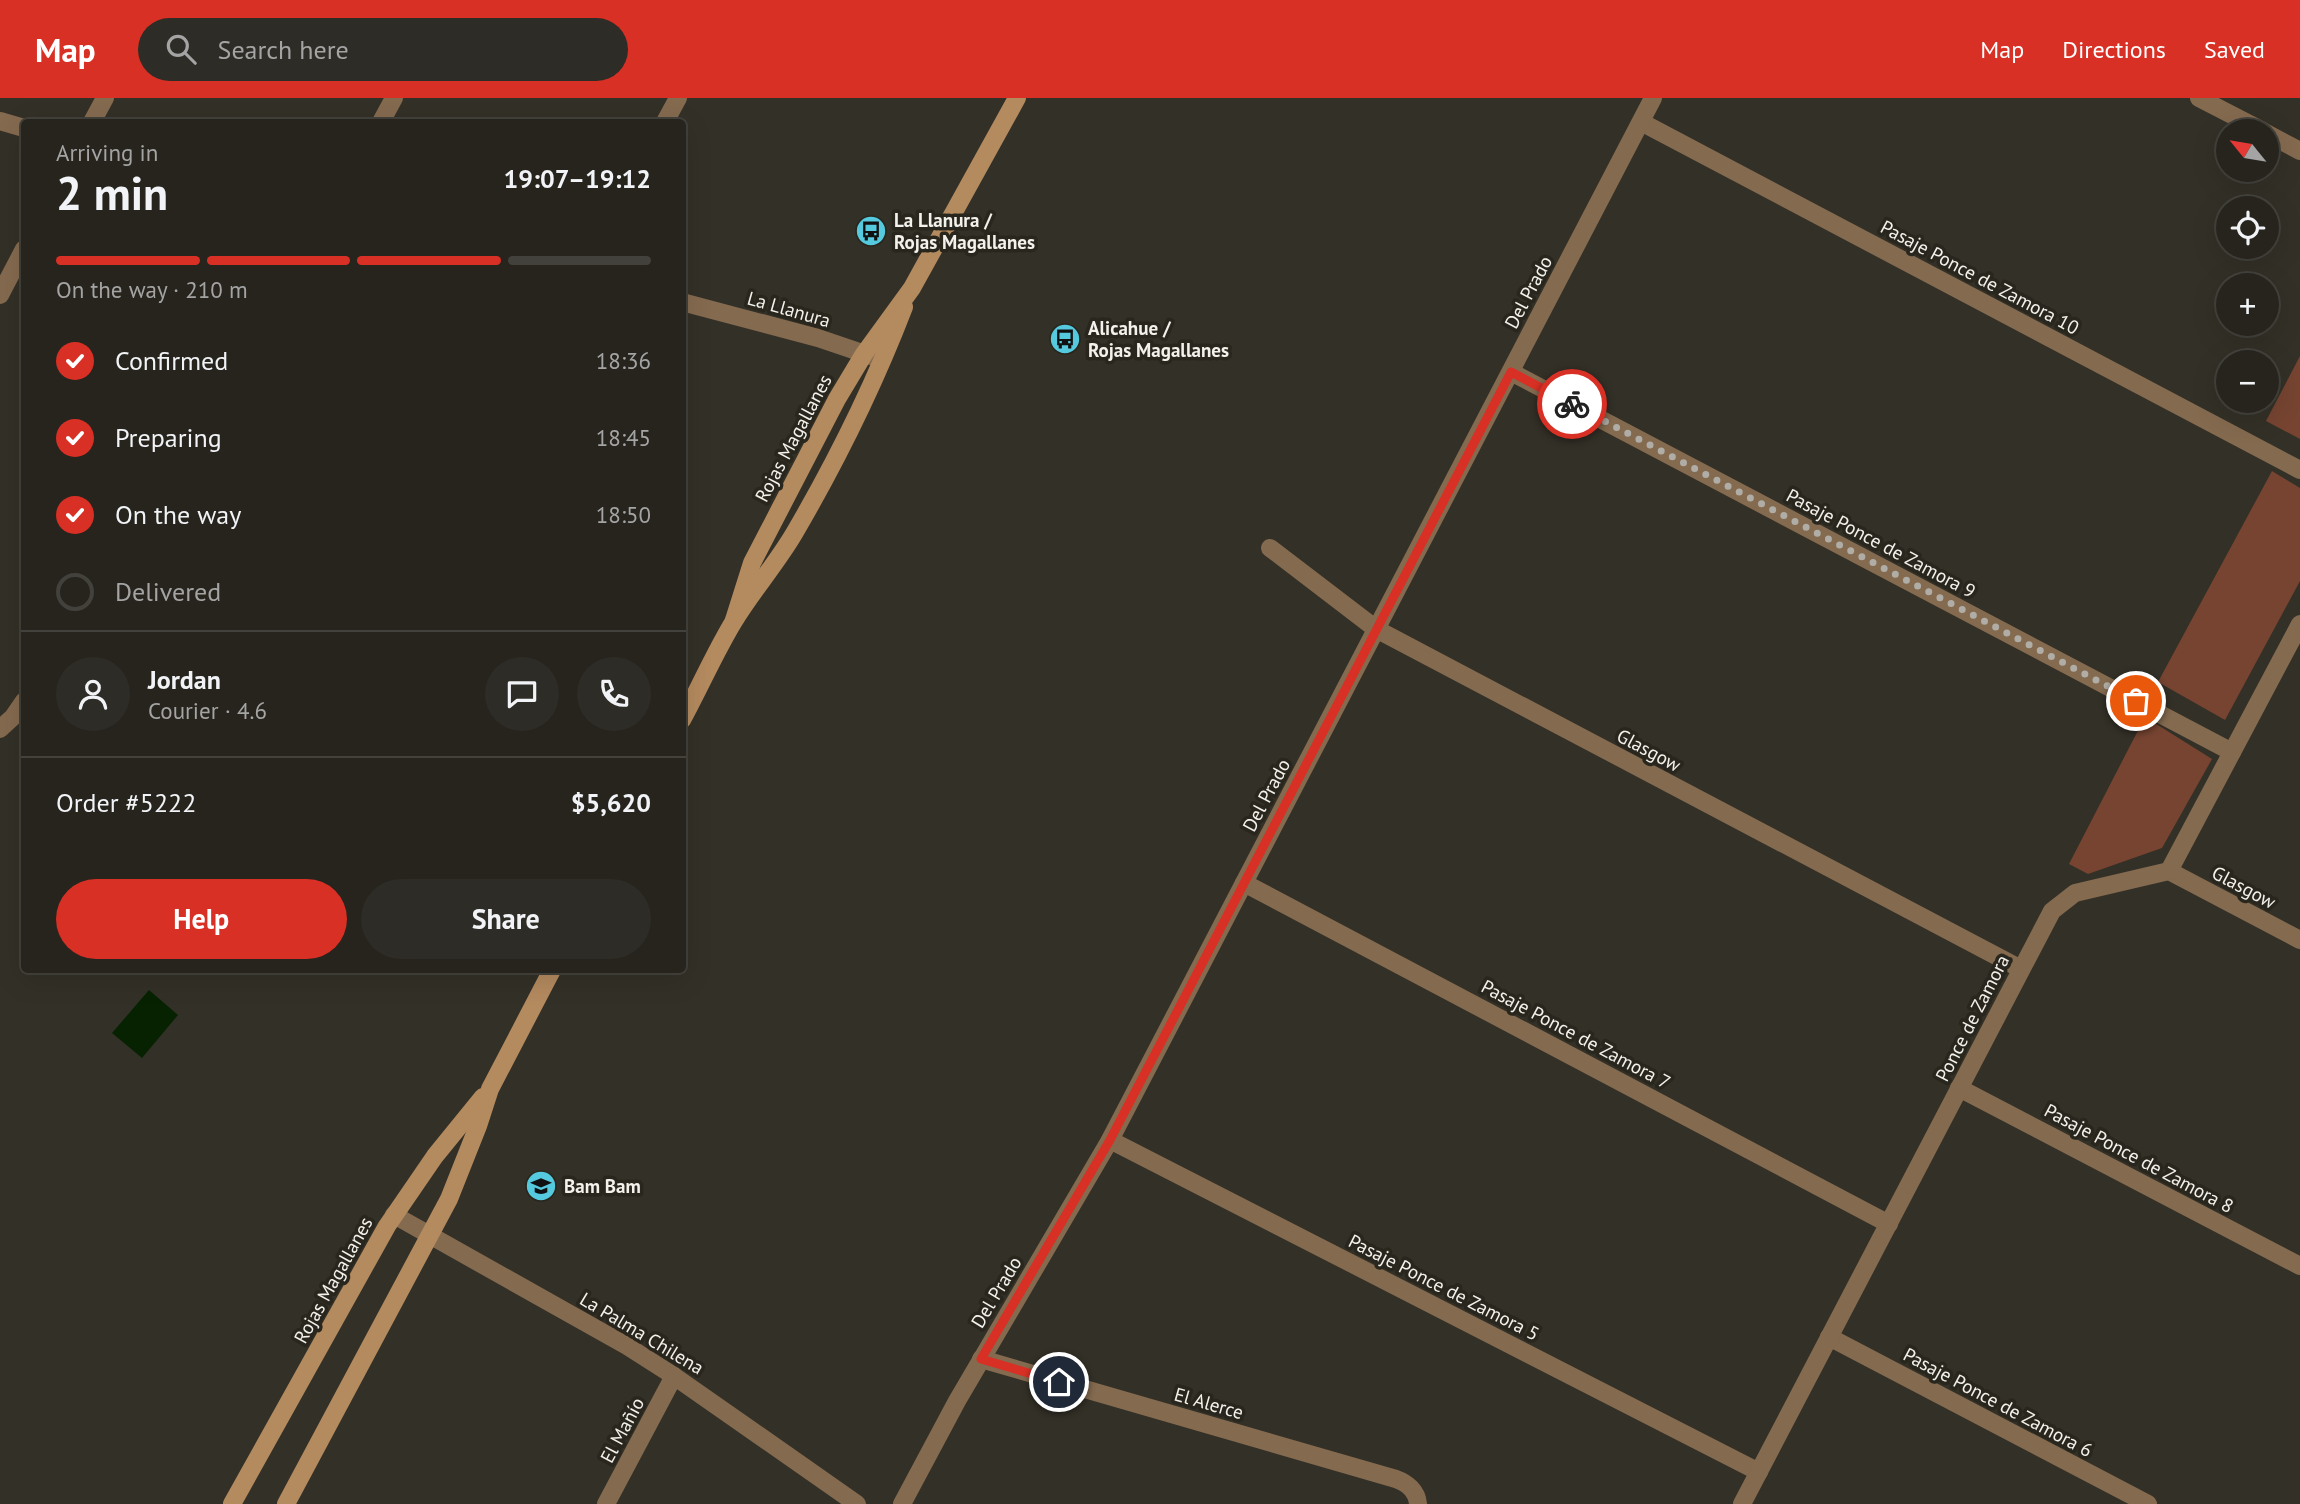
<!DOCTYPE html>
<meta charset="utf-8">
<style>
:root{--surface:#26241d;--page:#2e2c26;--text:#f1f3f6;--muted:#a4a4a4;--line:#42413b;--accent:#d93025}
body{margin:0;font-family:"PT Sans",sans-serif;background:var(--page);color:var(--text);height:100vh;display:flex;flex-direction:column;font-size:26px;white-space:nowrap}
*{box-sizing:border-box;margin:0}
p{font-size:23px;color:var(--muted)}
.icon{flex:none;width:38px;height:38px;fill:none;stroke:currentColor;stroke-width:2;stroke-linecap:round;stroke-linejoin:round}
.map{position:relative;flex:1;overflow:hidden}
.panel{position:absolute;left:21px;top:21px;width:665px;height:854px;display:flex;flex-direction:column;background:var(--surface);border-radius:7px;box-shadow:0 7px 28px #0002,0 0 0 2px var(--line)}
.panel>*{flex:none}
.needle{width:46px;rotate:300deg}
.controls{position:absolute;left:2216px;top:21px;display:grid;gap:14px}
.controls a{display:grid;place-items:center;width:63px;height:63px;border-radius:50%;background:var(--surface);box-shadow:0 7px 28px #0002,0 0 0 2px var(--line);font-size:35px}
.pin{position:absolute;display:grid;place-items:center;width:60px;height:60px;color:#fff;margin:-30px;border:4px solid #fff;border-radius:50%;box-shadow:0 2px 7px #0007}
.courier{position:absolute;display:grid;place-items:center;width:70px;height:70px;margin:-35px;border:5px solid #d93025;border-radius:50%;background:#fff;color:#222;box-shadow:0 2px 9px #0007}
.summary em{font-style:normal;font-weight:700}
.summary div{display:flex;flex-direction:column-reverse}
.summary{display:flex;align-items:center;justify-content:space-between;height:119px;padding:0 35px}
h1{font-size:46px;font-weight:700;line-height:52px}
.bar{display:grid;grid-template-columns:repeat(4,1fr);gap:10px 7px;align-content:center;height:84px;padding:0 35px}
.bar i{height:9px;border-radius:5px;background:var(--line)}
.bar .current{background:var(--accent)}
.bar p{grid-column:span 4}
.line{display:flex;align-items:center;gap:18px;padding:0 35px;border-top:2px solid var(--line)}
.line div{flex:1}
.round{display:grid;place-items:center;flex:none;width:74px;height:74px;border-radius:37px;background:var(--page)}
ol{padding:0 35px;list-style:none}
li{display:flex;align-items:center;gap:21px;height:77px}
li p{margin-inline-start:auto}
li .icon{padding:7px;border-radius:50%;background:var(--accent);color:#fff;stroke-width:4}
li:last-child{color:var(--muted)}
li i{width:38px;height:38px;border:4px solid var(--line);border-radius:50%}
.button{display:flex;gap:14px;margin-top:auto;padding:14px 35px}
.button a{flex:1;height:80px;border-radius:42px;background:var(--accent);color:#fff;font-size:28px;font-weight:700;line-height:80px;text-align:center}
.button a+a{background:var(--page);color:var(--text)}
header{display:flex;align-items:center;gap:42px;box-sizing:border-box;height:98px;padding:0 35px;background:var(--accent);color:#fff}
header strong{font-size:33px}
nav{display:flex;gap:38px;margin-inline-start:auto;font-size:24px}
.search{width:490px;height:63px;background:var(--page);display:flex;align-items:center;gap:18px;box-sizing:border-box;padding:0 24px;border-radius:38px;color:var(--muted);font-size:26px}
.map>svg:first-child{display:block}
.green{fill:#764431}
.water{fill:#072201}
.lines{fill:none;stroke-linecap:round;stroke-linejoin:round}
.street{stroke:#846a4f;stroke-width:18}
.secondary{stroke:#b48a5f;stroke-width:18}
.done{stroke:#b0ada6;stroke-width:7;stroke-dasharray:0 12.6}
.route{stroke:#d93025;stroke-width:9}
.labels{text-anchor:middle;stroke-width:7;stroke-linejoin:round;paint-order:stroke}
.poi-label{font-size:19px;font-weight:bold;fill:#f3f1eb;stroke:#29261d;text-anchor:start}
.street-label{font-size:19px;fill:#f3f1eb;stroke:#29261d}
</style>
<header>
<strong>Map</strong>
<div class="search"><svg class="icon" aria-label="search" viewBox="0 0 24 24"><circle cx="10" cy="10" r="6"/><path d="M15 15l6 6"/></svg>Search here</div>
<nav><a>Map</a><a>Directions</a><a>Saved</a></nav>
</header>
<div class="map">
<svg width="2300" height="1406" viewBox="0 0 2300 1406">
<rect width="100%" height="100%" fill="#333027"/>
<!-- green -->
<g class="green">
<path d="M2300 258V341L2266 323Z"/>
<path d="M2272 373 2300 390V483L2225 622 2158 584Z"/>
<path d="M2145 619 2212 661 2162 750 2088 776 2069 766Z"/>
</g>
<!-- water -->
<path class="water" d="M149 892 178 917 142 960 112 935Z"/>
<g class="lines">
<!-- street -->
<g class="street">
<path d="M2199 0 2263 33"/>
<path d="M0 23 24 30"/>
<path d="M92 24 105 0"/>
<path d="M381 24 394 0"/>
<path d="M665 24 678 0"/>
<path d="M1641 24 2300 372"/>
<path d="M2266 35 2300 53"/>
<path d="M0 197 24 151"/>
<path d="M682 204 818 240 877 260"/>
<path d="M1511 274 2232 654"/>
<path d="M1270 450 1376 531 2021 871"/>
<path d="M0 631 13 619 24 603"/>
<path d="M2169 773 2300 842"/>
<path d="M1244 785 1889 1126"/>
<path d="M1959 990 2300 1168"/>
<path d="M1110 1042 1759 1374"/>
<path d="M394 1117 627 1248 674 1278 857 1406"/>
<path d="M1829 1239 2148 1406"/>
<path d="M981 1261 1396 1381C1407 1385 1417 1393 1418 1406"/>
<path d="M606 1406 674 1278"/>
<path d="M902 1406 957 1303 1110 1042 1653 0"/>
<path d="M1742 1406 2052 813 2075 795 2169 773 2300 526"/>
</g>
<!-- secondary -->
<g class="secondary">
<path d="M734 522 752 465 837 301 864 256 912 190 1017 0"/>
<path d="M682 622C700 589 715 554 734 523 753 492 777 465 795 434 837 362 874 287 904 209"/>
<path d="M232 1406 387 1128 435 1058 483 999"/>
<path d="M286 1406 449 1101 478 1028 490 991 552 872"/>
</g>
</g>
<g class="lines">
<!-- done -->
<path class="done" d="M1572 306 2136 603"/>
<!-- route -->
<path class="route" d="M1059 1284 981 1261 1110 1042 1511 274 1572 306"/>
</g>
<!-- icons -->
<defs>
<g id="bus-disc" transform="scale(1.575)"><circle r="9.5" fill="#55cadf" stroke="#29261d"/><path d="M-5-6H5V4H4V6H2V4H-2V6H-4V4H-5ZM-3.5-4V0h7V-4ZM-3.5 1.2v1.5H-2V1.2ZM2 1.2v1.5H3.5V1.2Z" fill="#111"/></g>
<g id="school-disc" transform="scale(1.575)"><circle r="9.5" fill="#55cadf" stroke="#29261d"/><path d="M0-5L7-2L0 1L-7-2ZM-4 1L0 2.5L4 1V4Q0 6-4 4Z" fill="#111"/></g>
</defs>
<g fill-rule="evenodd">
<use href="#bus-disc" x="871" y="133"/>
<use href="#bus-disc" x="1065" y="241"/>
<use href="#school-disc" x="541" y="1088"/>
</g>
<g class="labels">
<!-- poi labels -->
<g class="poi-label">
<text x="894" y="129">La Llanura /<tspan x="894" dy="22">Rojas Magallanes</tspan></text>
<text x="1088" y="237">Alicahue /<tspan x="1088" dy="22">Rojas Magallanes</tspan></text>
<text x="564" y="1095">Bam Bam</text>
</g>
<!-- street labels -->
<g class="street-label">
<text transform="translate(1980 179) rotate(28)" y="7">Pasaje Ponce de Zamora 10</text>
<text transform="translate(1528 194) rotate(-62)" y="7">Del Prado</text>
<text transform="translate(789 211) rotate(16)" y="7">La Llanura</text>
<text transform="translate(793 340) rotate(-62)" y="7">Rojas Magallanes</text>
<text transform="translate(1881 445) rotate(28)" y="7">Pasaje Ponce de Zamora 9</text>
<text transform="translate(1649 652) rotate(28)" y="7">Glasgow</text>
<text transform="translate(1266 697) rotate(-62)" y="7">Del Prado</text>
<text transform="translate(2244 789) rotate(28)" y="7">Glasgow</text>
<text transform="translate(1972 920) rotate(-63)" y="7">Ponce de Zamora</text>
<text transform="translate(1576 936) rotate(28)" y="7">Pasaje Ponce de Zamora 7</text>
<text transform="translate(2139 1060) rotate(28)" y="7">Pasaje Ponce de Zamora 8</text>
<text transform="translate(333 1182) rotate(-61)" y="7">Rojas Magallanes</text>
<text transform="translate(1444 1189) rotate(27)" y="7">Pasaje Ponce de Zamora 5</text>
<text transform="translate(996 1194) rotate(-59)" y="7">Del Prado</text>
<text transform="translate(642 1235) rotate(31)" y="7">La Palma Chilena</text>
<text transform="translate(1998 1304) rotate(28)" y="7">Pasaje Ponce de Zamora 6</text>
<text transform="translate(1209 1305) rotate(16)" y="7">El Alerce</text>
<text transform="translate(622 1332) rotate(-62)" y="7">El Mañío</text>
</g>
</g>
</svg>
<div class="controls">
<a><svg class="needle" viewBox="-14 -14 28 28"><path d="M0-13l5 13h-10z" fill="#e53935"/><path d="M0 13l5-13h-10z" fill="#a4a4a4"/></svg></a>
<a><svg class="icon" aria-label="locate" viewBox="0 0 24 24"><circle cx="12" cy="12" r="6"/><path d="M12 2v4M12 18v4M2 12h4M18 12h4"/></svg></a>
<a>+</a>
<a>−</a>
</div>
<div class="pin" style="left:2136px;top:603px;background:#ea580c"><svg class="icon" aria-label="bag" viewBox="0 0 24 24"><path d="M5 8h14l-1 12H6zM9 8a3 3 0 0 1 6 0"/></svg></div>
<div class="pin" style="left:1059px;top:1284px;background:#1f2937"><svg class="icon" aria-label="home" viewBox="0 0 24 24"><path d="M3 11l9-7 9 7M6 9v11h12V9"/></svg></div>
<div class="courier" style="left:1572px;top:306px"><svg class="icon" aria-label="bike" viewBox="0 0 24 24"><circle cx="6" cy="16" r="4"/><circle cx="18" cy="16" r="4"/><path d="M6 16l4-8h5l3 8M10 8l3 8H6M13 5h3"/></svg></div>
<section class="panel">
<div class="summary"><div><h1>2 min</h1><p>Arriving in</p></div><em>19:07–19:12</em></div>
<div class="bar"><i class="current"></i><i class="current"></i><i class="current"></i><i></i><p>On the way · 210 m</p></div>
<ol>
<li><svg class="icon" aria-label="check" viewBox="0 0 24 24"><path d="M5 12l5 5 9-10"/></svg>Confirmed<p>18:36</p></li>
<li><svg class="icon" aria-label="check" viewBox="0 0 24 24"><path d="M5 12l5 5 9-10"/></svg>Preparing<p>18:45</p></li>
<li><svg class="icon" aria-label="check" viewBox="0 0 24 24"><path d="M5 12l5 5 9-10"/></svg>On the way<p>18:50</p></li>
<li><i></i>Delivered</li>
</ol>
<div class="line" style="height:126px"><a class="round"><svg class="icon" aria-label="person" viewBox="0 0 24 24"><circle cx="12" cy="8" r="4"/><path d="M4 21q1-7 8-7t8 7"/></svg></a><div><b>Jordan</b><p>Courier · 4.6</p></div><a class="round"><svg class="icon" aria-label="chat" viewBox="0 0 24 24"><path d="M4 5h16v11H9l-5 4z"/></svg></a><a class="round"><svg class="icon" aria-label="phone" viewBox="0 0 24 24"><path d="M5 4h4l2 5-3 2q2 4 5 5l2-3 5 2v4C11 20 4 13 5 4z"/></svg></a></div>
<div class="line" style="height:91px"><div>Order #5222</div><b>$5,620</b></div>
<div class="button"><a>Help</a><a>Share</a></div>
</section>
</div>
